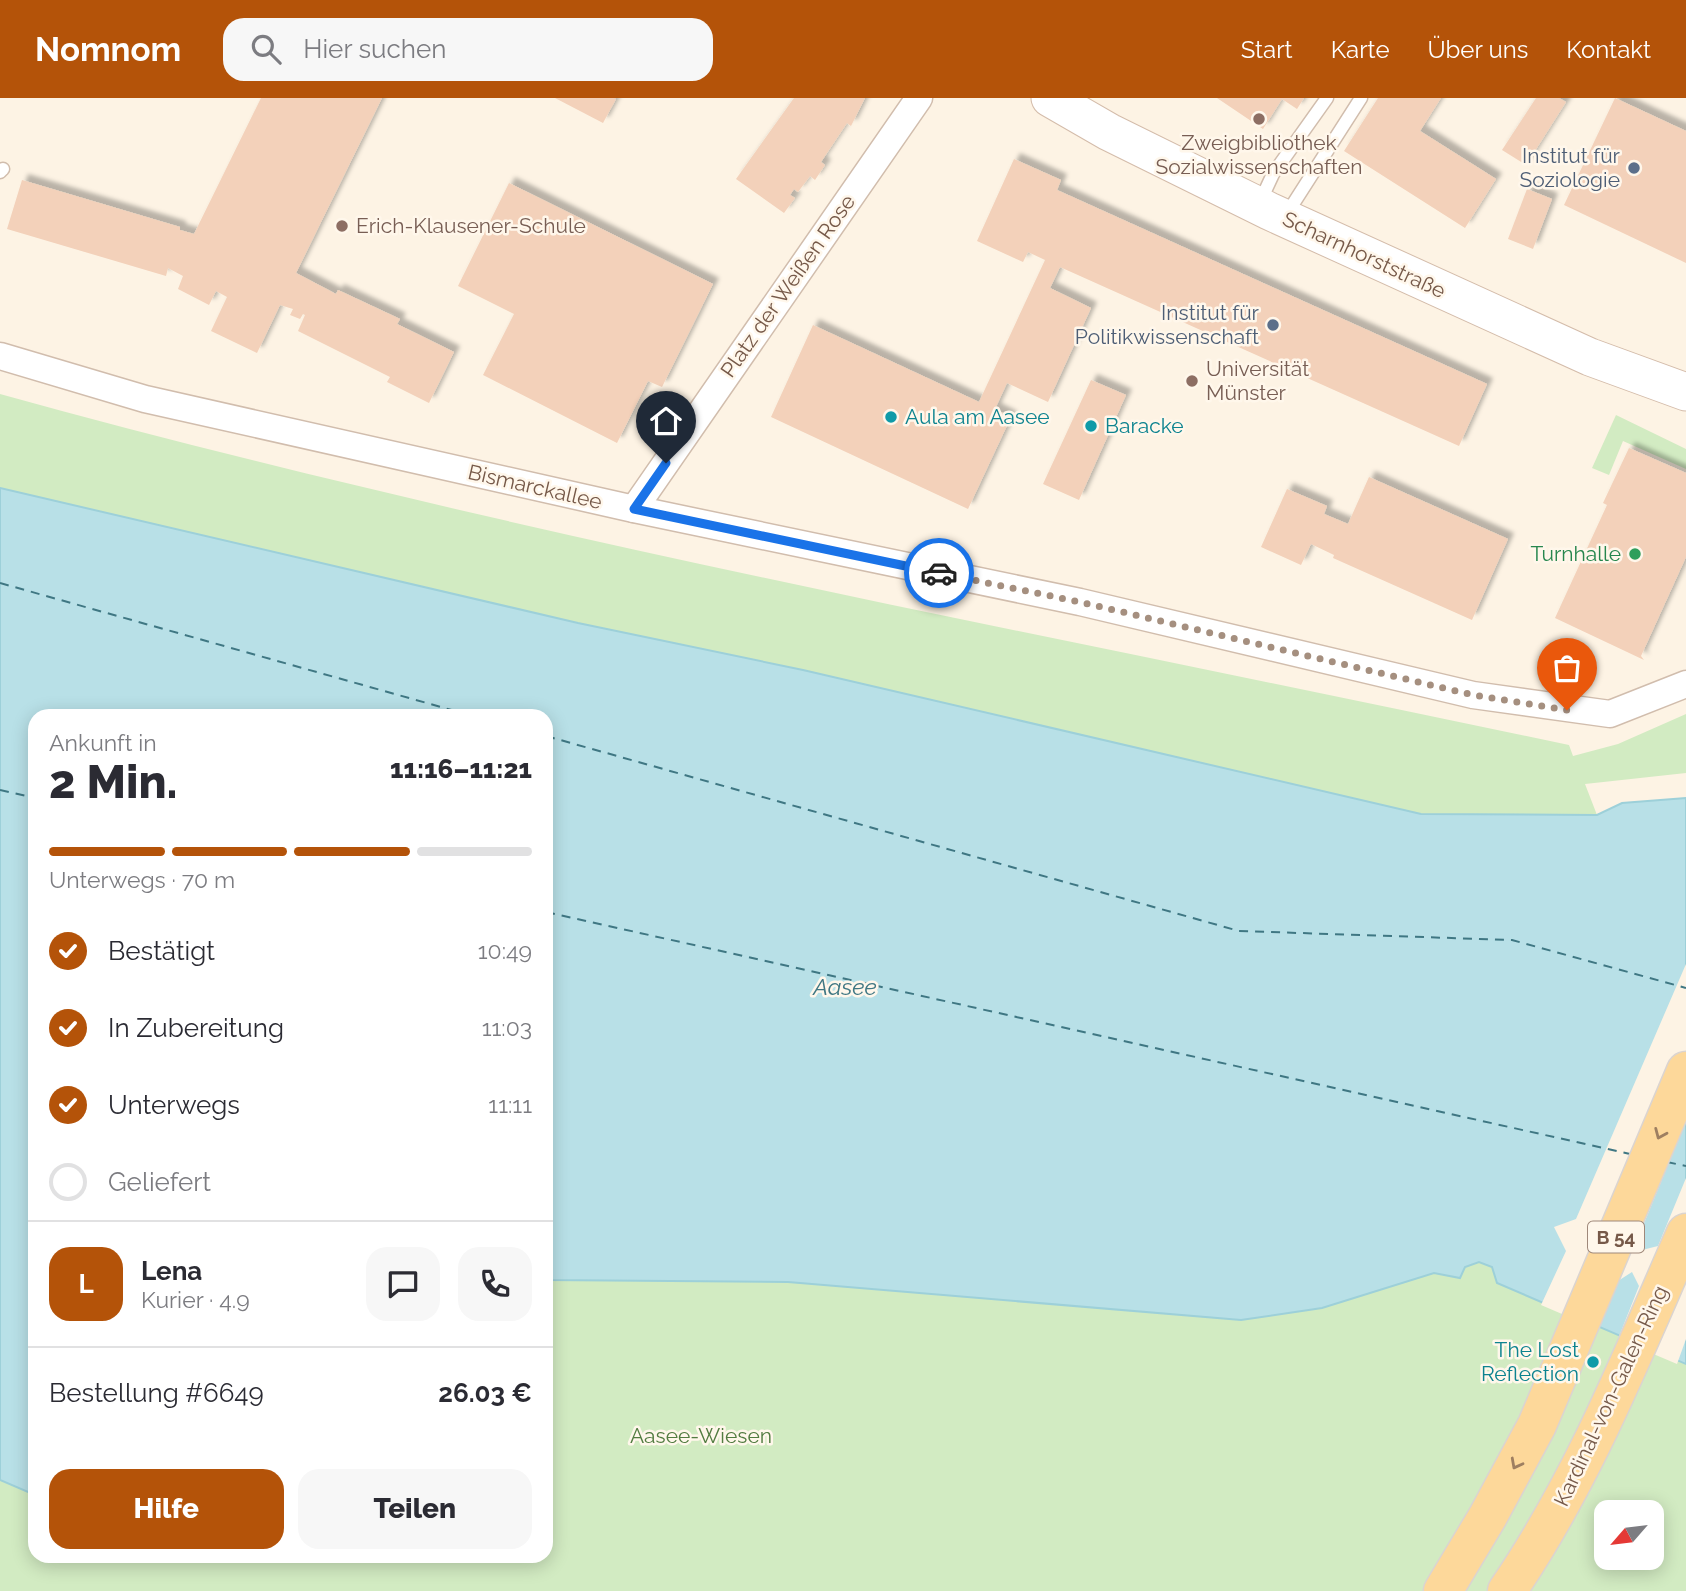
<!DOCTYPE html>
<html lang="de">
<meta charset="utf-8">
<style>
:root{--surface:#fff;--page:#f7f7f7;--text:#2b2b33;--muted:#7c7c81;--line:#e1e1e2;--accent:#b45309}
body{margin:0;font-family:Raleway,sans-serif;background:var(--page);color:var(--text);height:100vh;display:flex;flex-direction:column;font-size:26px;white-space:nowrap}
*{box-sizing:border-box;margin:0}
p{font-size:23px;color:var(--muted)}
.icon{flex:none;width:38px;height:38px;fill:none;stroke:currentColor;stroke-width:2;stroke-linecap:round;stroke-linejoin:round}
.map{position:relative;flex:1;overflow:hidden}
.drawer{position:absolute;left:28px;top:611px;width:525px;height:854px;display:flex;flex-direction:column;background:var(--surface);border-radius:21px;box-shadow:0 4px 18px #0003}
.drawer>*{flex:none}
.needle{width:46px;rotate:242deg}
.fabs{position:absolute;left:1594px;top:1402px;display:grid;gap:14px}
.fabs a{display:grid;place-items:center;width:70px;height:70px;border-radius:14px;background:var(--surface);box-shadow:0 4px 18px #0003;font-size:35px}
.pin{position:absolute;display:grid;place-items:center;width:60px;height:60px;color:#fff;margin:-72px -30px;border-radius:50% 50% 50% 0;rotate:-45deg;box-shadow:0 0 7px #0007}
.pin .icon{rotate:45deg}
.courier{position:absolute;display:grid;place-items:center;width:70px;height:70px;margin:-35px;border:5px solid #1a73e8;border-radius:50%;background:#fff;color:#222;box-shadow:0 2px 9px #0007}
.overview em{font-style:normal;font-weight:800}
.overview div{display:flex;flex-direction:column-reverse}
.overview{display:flex;align-items:center;justify-content:space-between;height:119px;padding:0 21px}
h1{font-size:46px;font-weight:800;line-height:52px}
.bar{display:grid;grid-template-columns:repeat(4,1fr);gap:10px 7px;align-content:center;height:84px;padding:0 21px}
.bar i{height:9px;border-radius:5px;background:var(--line)}
.bar .active{background:var(--accent)}
.bar p{grid-column:span 4}
.line{display:flex;align-items:center;gap:18px;padding:0 21px;border-top:2px solid var(--line)}
.line div{flex:1}
.round{display:grid;place-items:center;flex:none;width:74px;height:74px;border-radius:21px;background:var(--page)}
ol{padding:0 21px;list-style:none}
li{display:flex;align-items:center;gap:21px;height:77px}
li p{margin-inline-start:auto}
li .icon{padding:7px;border-radius:50%;background:var(--accent);color:#fff;stroke-width:4}
li:last-child{color:var(--muted)}
li i{width:38px;height:38px;border:4px solid var(--line);border-radius:50%}
.button{display:flex;gap:14px;margin-top:auto;padding:14px 21px}
.button a{flex:1;height:80px;border-radius:21px;background:var(--accent);color:#fff;font-size:28px;font-weight:800;line-height:80px;text-align:center}
.button a+a{background:var(--page);color:var(--text)}
header{display:flex;align-items:center;gap:42px;box-sizing:border-box;height:98px;padding:0 35px;background:var(--accent);color:#fff}
header strong{font-size:33px}
nav{display:flex;gap:38px;margin-inline-start:auto;font-size:24px}
.search{width:490px;height:63px;background:var(--page);display:flex;align-items:center;gap:18px;box-sizing:border-box;padding:0 24px;border-radius:21px;color:var(--muted);font-size:26px}
.map>svg:first-child{display:block}
.green{fill:#d2ebc2;fill-rule:evenodd}
.water{fill:#b8e0e7;stroke:#9dd0d9;stroke-width:2}
.pier{fill:#fdf3e4}
.lines{fill:none;stroke-linecap:round;stroke-linejoin:round}
.ferry{stroke:#3f7783;stroke-width:2;stroke-dasharray:9 7;stroke-linecap:butt}
.building{fill:#f3d1ba;filter:url(#shadow)}
.lane-casing{stroke:#d1bdad;stroke-width:15}
.street-casing{stroke:#d1bdad;stroke-width:29}
.secondary-casing{stroke:#d4bcaa;stroke-width:39}
.primary-casing{stroke:#dbd4d0;stroke-width:41}
.lane{stroke:#fff;stroke-width:12}
.street{stroke:#fff;stroke-width:26}
.secondary{stroke:#fff;stroke-width:37}
.primary{stroke:#fdd89a;stroke-width:38}
.oneway{stroke:#9e7f61}
.done{stroke:#a58f7f;stroke-width:7;stroke-dasharray:0 12.6}
.route{stroke:#1a73e8;stroke-width:9}
.education-dot{fill:#8d6e63;stroke:#fff7eb;stroke-width:2.5}
.service-dot{fill:#5c6f8a;stroke:#fff7eb;stroke-width:2.5}
.culture-dot{fill:#0f9aa8;stroke:#fff7eb;stroke-width:2.5}
.leisure-dot{fill:#2e9e5b;stroke:#fff7eb;stroke-width:2.5}
.labels{text-anchor:middle;stroke-width:5;stroke-linejoin:round;paint-order:stroke}
.shield{fill:#fff7eb;stroke:#9f887a;stroke-width:2}
.shield-label{font-size:19px;font-weight:bold;fill:#765949}
.education-label{font-size:21px;fill:#785e54;stroke:#fff7eb;text-anchor:start}
.service-label{font-size:21px;fill:#4e5e75;stroke:#fff7eb;text-anchor:end}
.street-label{font-size:21px;fill:#765949;stroke:#fff7eb}
.culture-label{font-size:21px;fill:#0d838f;stroke:#fff7eb;text-anchor:start}
.leisure-label{font-size:21px;fill:#27864d;stroke:#fff7eb;text-anchor:end}
.park-label{font-size:21px;fill:#527c40;stroke:#fff7eb}
.water-label{font-size:23px;font-style:italic;fill:#3f7783;stroke:#fff7eb}
</style>
<header>
<strong>Nomnom</strong>
<div class="search"><svg class="icon" aria-label="search" viewBox="0 0 24 24"><circle cx="10" cy="10" r="6"/><path d="M15 15l6 6"/></svg>Hier suchen</div>
<nav><a>Start</a><a>Karte</a><a>Über uns</a><a>Kontakt</a></nav>
</header>
<div class="map">
<svg width="1686" height="1493" viewBox="0 0 1686 1493">
<defs>
<filter id="shadow"><feDropShadow dx="6" dy="-6" stdDeviation="2" flood-color="#0004"/></filter>
</defs>
<rect width="100%" height="100%" fill="#fdf3e4"/>
<!-- green -->
<g class="green">
<path d="M0 296C517 439 1045 536 1569 647L1573 658 1618 646 1686 616V675L1585 686 1597 717 1421 716 803 572 578 525 0 390Z"/>
<path d="M1616 317 1686 351V371L1623 343 1609 377 1592 370Z"/>
<path d="M1479 1164 1492 1169 1497 1185 1686 1266V1493H0V1382L35 1397V1458H546V1182L788 1184 1322 1210 1434 1175 1460 1180 1465 1169ZM1606 1414H1652V1460H1606Z"/>
</g>
<!-- water -->
<path class="water" d="M0 390 578 525 803 572 1421 716 1597 717 1622 705 1686 700V1266L1497 1185 1492 1169 1479 1164 1465 1169 1460 1180 1434 1175 1322 1210 1241 1222 788 1184 546 1182V618H35V1397L0 1382Z"/>
<!-- pier -->
<path class="pier" d="M1686 866V1023L1638 1140 1642 1152 1658 1148 1686 1080V1241L1677 1266 1618 1241 1639 1188 1632 1174 1618 1183 1597 1231 1541 1207 1566 1153 1554 1129 1576 1121Z"/>
<g class="lines">
<!-- ferry -->
<g class="ferry">
<path d="M0 485 473 618"/>
<path d="M546 638 1239 833 1512 842 1686 890"/>
<path d="M0 692 35 700"/>
<path d="M546 814 1630 1056"/>
<path d="M1667 1064 1686 1068"/>
</g>
</g>
<!-- building -->
<g class="building">
<path d="M261 0H382L296 175 336 196 338 192 400 221 397 226 454 254 429 305 387 284 390 279 298 233 305 217 303 216 300 221 290 217 293 211 280 207 257 255 211 233 227 199 216 193 209 207 178 191 183 178 168 170 166 178 7 131 22 82 180 129V132L194 136Z"/>
<path d="M555 0H614L616 1 603 25Z"/>
<path d="M794 0H865L851 28 847 25 821 64 825 67 815 82 810 78 798 94 794 91 790 97 795 100 784 115 736 81Z"/>
<path d="M1217 0H1304L1297 11 1282 1 1263 31Z"/>
<path d="M1378 0H1441L1420 33 1496 81 1465 130 1344 53Z"/>
<path d="M1536 0H1559L1566 4 1526 67 1502 52Z"/>
<path d="M1615 0 1686 33V165L1564 107Z"/>
<path d="M1014 61 1061 82 1057 92 1487 286 1459 348 1060 169 1050 190 1091 210 1048 304 1007 285 995 311 1011 319 968 411 771 319 813 227 979 304 1045 162 1028 154 1023 164 977 143Z"/>
<path d="M509 85 713 186 662 289 648 283 617 345 483 277 514 216 458 188Z"/>
<path d="M1527 91 1552 101 1533 151 1508 141Z"/>
<path d="M1091 282 1126 297 1079 402 1043 386Z"/>
<path d="M1629 350 1686 375V459L1641 558 1644 562 1555 520 1607 407 1603 405Z"/>
<path d="M1369 379 1508 441 1472 522 1333 460 1334 457 1311 446 1301 467 1261 449 1287 391 1327 408 1324 416 1348 426Z"/>
</g>
<g class="lines">
<!-- lane casing -->
<g class="lane-casing">
<g id="lane">
<path d="M0 74 3 71"/>
<path d="M1260 104 1273 76 1327 0"/>
<path d="M1286 117 1361 0"/>
</g>
</g>
<!-- street casing -->
<g class="street-casing">
<g id="street">
<path d="M0 258 145 301 634 411 1080 504 1473 597 1610 616 1686 586"/>
<path d="M634 411 919 0"/>
</g>
</g>
<!-- secondary casing -->
<g class="secondary-casing">
<path id="secondary" d="M1050 0 1109 34 1269 113 1590 259 1686 294"/>
</g>
<!-- primary casing -->
<g class="primary-casing">
<g id="primary">
<path d="M1443 1493 1488 1418 1537 1327 1686 973"/>
<path d="M1507 1493C1583 1382 1632 1258 1686 1135"/>
</g>
</g>
<!-- lane -->
<use href="#lane" class="lane"/>
<!-- street -->
<use href="#street" class="street"/>
<!-- secondary -->
<use href="#secondary" class="secondary"/>
<!-- primary -->
<use href="#primary" class="primary"/>
</g>
<!-- one-way arrows -->
<defs><path id="oneway-chevron" d="M-2-3.5L2.5 0L-2 3.5" fill="none" stroke-width="1.6" stroke-linecap="round" stroke-linejoin="round" transform="scale(1.75)"/></defs>
<g class="oneway">
<use href="#oneway-chevron" transform="translate(1660 1036) rotate(113)"/>
<use href="#oneway-chevron" transform="translate(1516 1366) rotate(118)"/>
</g>
<g class="lines">
<!-- done -->
<path class="done" d="M939 475 1080 504 1473 597 1567 612"/>
<!-- route -->
<path class="route" d="M666 365 634 411 939 475"/>
</g>
<!-- markers -->
<g class="education-dot">
<circle cx="1259" cy="21" r="7"/>
<circle cx="342" cy="128" r="7"/>
<circle cx="1192" cy="283" r="7"/>
</g>
<g class="service-dot">
<circle cx="1634" cy="70" r="7"/>
<circle cx="1273" cy="227" r="7"/>
</g>
<g class="culture-dot">
<circle cx="891" cy="319" r="7"/>
<circle cx="1091" cy="328" r="7"/>
<circle cx="1593" cy="1264" r="7"/>
</g>
<circle class="leisure-dot" cx="1635" cy="456" r="7"/>
<g class="labels">
<!-- shield labels -->
<rect class="shield" x="1588" y="1123.5" width="56" height="31" rx="5"/>
<g class="shield-label">
<text x="1616" y="1146">B 54</text>
</g>
<!-- education labels -->
<g class="education-label">
<text x="1259" y="52" text-anchor="middle">Zweigbibliothek<tspan x="1259" dy="24">Sozialwissenschaften</tspan></text>
<text x="356" y="135">Erich-Klausener-Schule</text>
<text x="1206" y="278">Universität<tspan x="1206" dy="24">Münster</tspan></text>
</g>
<!-- service labels -->
<g class="service-label">
<text x="1620" y="65">Institut für<tspan x="1620" dy="24">Soziologie</tspan></text>
<text x="1259" y="222">Institut für<tspan x="1259" dy="24">Politikwissenschaft</tspan></text>
</g>
<!-- street labels -->
<g class="street-label">
<text transform="translate(1364 157) rotate(25)" y="7">Scharnhorststraße</text>
<text transform="translate(788 188) rotate(-55)" y="7">Platz der Weißen Rose</text>
<text transform="translate(535 389) rotate(13)" y="7">Bismarckallee</text>
<text transform="translate(1611 1298) rotate(-65)" y="7">Kardinal-von-Galen-Ring</text>
</g>
<!-- culture labels -->
<g class="culture-label">
<text x="905" y="326">Aula am Aasee</text>
<text x="1105" y="335">Baracke</text>
<text x="1579" y="1259" text-anchor="end">The Lost<tspan x="1579" dy="24">Reflection</tspan></text>
</g>
<!-- leisure labels -->
<g class="leisure-label">
<text x="1621" y="463">Turnhalle</text>
</g>
<!-- park labels -->
<g class="park-label">
<text x="701" y="1345">Aasee-Wiesen</text>
</g>
<!-- water labels -->
<g class="water-label">
<text x="845" y="897">Aasee</text>
</g>
</g>
</svg>
<div class="fabs">
<a><svg class="needle" viewBox="-14 -14 28 28"><path d="M0-13l5 13h-10z" fill="#e53935"/><path d="M0 13l5-13h-10z" fill="#7c7c81"/></svg></a>
</div>
<div class="pin" style="left:1567px;top:612px;background:#ea580c"><svg class="icon" aria-label="bag" viewBox="0 0 24 24"><path d="M5 8h14l-1 12H6zM9 8a3 3 0 0 1 6 0"/></svg></div>
<div class="pin" style="left:666px;top:365px;background:#1f2937"><svg class="icon" aria-label="home" viewBox="0 0 24 24"><path d="M3 11l9-7 9 7M6 9v11h12V9"/></svg></div>
<div class="courier" style="left:939px;top:475px"><svg class="icon" aria-label="car" viewBox="0 0 24 24"><path d="M5 17H2v-5l4-1 3-4h7l3 4 3 1v5h-3M9 17h6M6 11h13"/><circle cx="7" cy="17" r="2"/><circle cx="17" cy="17" r="2"/></svg></div>
<section class="drawer">
<div class="overview"><div><h1>2 Min.</h1><p>Ankunft in</p></div><em>11:16–11:21</em></div>
<div class="bar"><i class="active"></i><i class="active"></i><i class="active"></i><i></i><p>Unterwegs · 70 m</p></div>
<ol>
<li><svg class="icon" aria-label="check" viewBox="0 0 24 24"><path d="M5 12l5 5 9-10"/></svg>Bestätigt<p>10:49</p></li>
<li><svg class="icon" aria-label="check" viewBox="0 0 24 24"><path d="M5 12l5 5 9-10"/></svg>In Zubereitung<p>11:03</p></li>
<li><svg class="icon" aria-label="check" viewBox="0 0 24 24"><path d="M5 12l5 5 9-10"/></svg>Unterwegs<p>11:11</p></li>
<li><i></i>Geliefert</li>
</ol>
<div class="line" style="height:126px"><b class="round" style="background:var(--accent);color:#fff">L</b><div><b>Lena</b><p>Kurier · 4.9</p></div><a class="round"><svg class="icon" aria-label="chat" viewBox="0 0 24 24"><path d="M4 5h16v11H9l-5 4z"/></svg></a><a class="round"><svg class="icon" aria-label="phone" viewBox="0 0 24 24"><path d="M5 4h4l2 5-3 2q2 4 5 5l2-3 5 2v4C11 20 4 13 5 4z"/></svg></a></div>
<div class="line" style="height:91px"><div>Bestellung #6649</div><b>26.03 €</b></div>
<div class="button"><a>Hilfe</a><a>Teilen</a></div>
</section>
</div>
